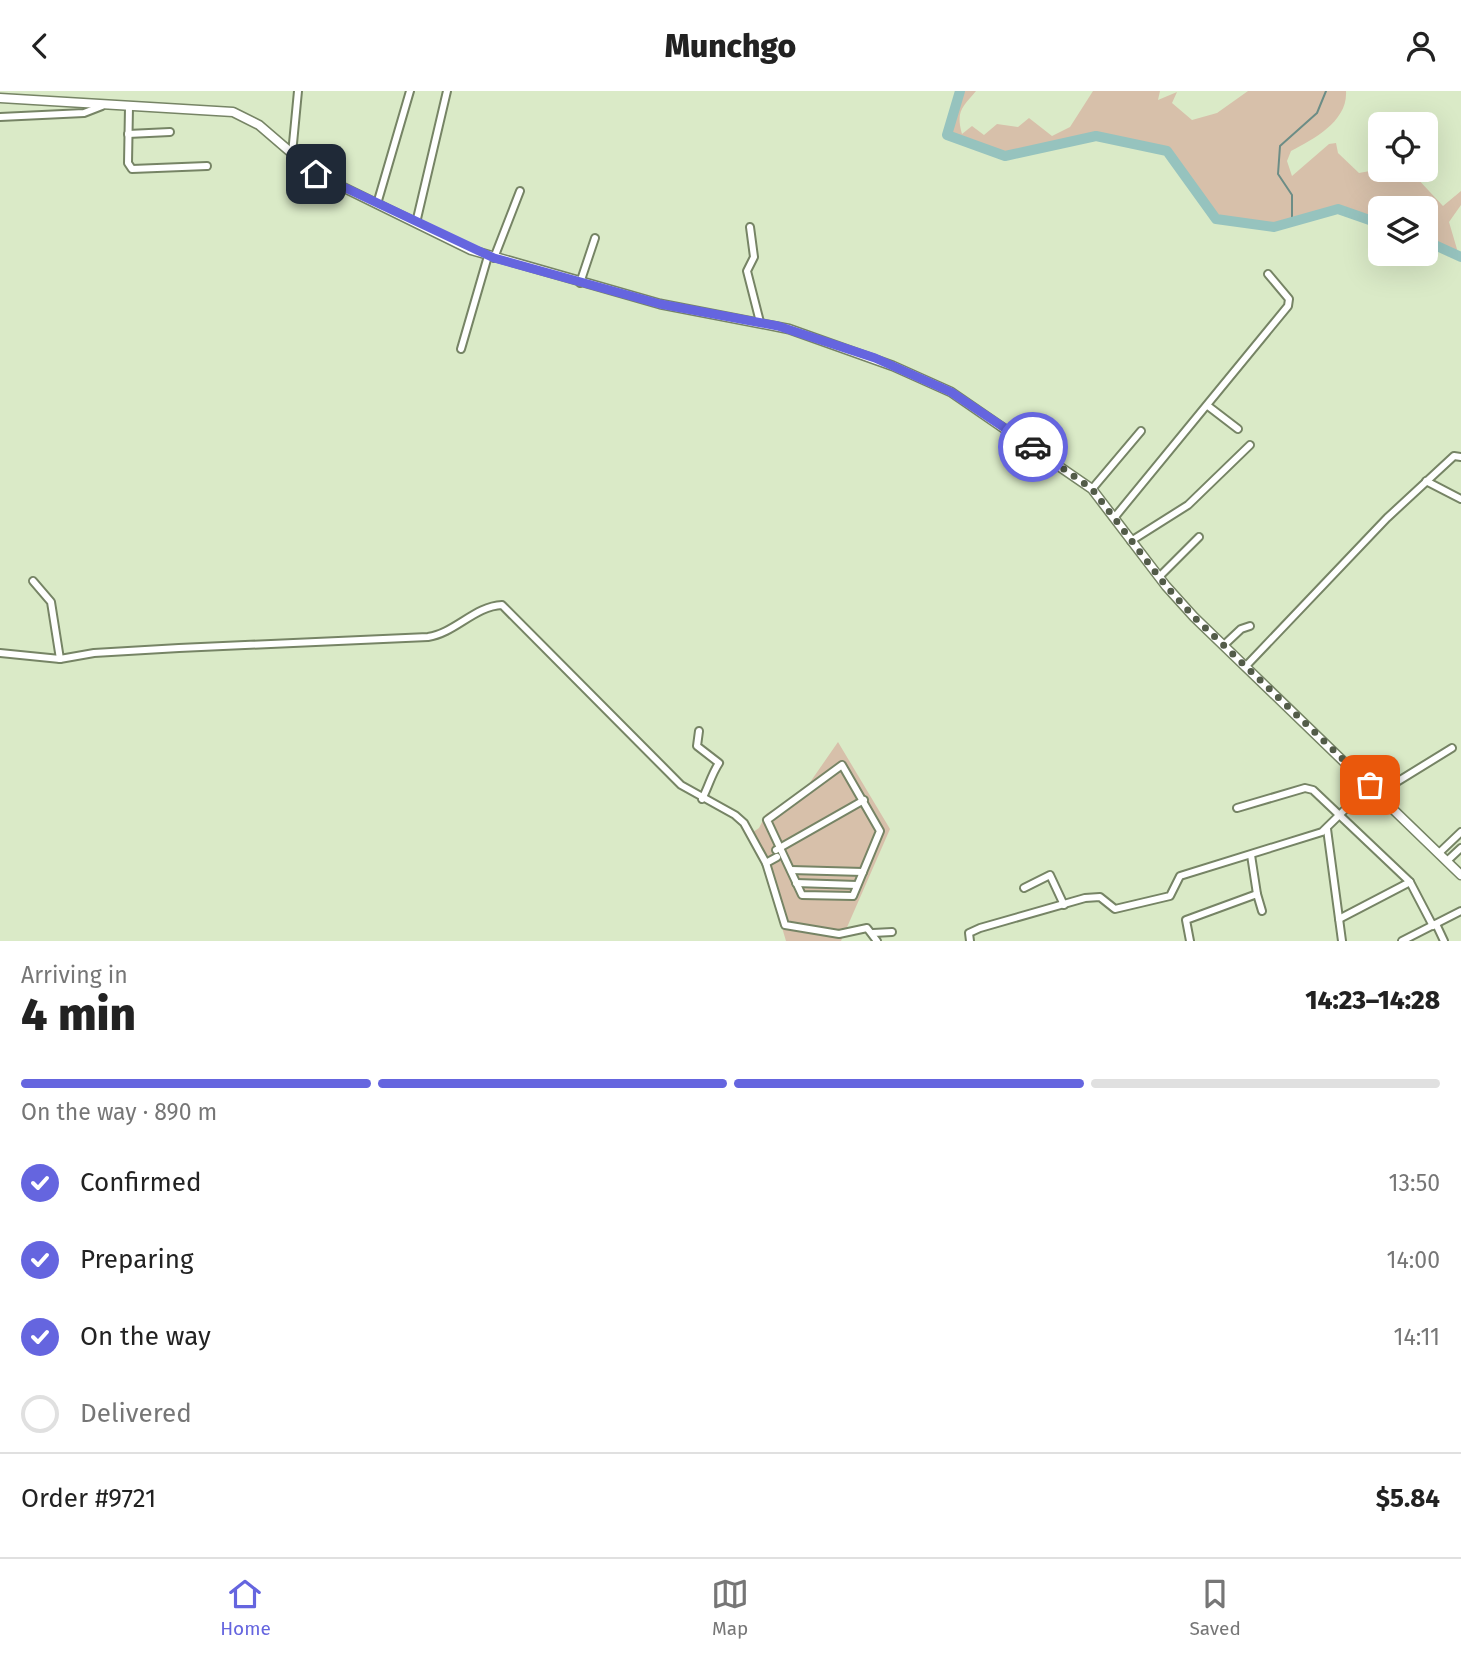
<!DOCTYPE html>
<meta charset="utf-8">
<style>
:root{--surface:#fff;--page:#f2f2f2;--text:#222;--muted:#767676;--line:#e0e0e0;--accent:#6565df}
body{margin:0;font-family:"Fira Sans",sans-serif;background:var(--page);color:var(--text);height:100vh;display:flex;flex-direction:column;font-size:26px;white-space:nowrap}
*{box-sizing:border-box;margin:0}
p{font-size:23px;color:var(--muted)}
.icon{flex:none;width:38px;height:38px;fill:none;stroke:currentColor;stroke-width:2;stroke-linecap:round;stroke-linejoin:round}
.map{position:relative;height:850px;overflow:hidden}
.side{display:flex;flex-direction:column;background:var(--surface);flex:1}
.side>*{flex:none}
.fabs{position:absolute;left:1368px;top:21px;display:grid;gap:14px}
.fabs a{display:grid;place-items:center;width:70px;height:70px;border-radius:10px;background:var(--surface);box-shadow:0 7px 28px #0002;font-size:35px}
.pin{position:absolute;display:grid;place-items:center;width:60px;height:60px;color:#fff;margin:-30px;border-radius:14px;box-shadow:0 4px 10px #0006}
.courier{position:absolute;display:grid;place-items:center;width:70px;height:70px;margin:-35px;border:5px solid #6565df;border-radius:50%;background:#fff;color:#222;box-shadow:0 2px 9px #0007}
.headline em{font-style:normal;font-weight:800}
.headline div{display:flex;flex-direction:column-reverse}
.headline{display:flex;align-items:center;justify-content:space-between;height:119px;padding:0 21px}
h1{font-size:46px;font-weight:800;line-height:52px}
.bar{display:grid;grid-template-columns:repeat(4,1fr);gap:10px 7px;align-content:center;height:84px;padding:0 21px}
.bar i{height:9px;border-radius:5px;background:var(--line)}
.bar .on{background:var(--accent)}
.bar p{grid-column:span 4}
.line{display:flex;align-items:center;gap:18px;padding:0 21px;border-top:2px solid var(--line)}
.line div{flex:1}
ol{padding:0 21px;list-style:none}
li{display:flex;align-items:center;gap:21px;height:77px}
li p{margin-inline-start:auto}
li .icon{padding:7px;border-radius:50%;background:var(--accent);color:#fff;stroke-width:4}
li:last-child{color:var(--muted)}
li i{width:38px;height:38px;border:4px solid var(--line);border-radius:50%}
header{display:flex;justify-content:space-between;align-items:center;height:91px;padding:0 21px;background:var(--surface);font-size:32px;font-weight:800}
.menu{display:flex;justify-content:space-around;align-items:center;height:98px;border-top:2px solid var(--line);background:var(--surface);font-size:19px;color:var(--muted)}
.menu a{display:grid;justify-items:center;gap:4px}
.menu .on{color:var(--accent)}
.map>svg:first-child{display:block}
.green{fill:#d7c0aa}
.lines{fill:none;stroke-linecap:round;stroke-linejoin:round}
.stream{stroke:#6c8d86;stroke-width:2}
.river{stroke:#96c3be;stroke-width:10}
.minor-casing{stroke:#768465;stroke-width:10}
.tertiary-casing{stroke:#768465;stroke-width:11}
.minor{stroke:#fff;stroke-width:6}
.tertiary{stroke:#fff;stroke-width:8}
.done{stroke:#535c49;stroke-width:7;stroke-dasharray:0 12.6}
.route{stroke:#6565df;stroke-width:9}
</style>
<header><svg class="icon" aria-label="back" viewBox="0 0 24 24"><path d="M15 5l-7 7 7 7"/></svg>Munchgo<svg class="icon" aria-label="person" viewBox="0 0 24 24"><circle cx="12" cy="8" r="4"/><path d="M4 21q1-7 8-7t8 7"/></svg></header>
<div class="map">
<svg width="1461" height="850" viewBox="0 0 1461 850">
<rect width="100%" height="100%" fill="#daeac7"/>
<!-- green -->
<g class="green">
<path d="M960 0H976C964 15 955 19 962 43L972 35 984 44 997 33 1018 36 1029 27 1052 45 1070 36 1093 0H1160L1158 9 1177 1 1172 12 1192 29 1217 22 1248 0H1346C1348 30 1314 48 1291 60L1287 70 1292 85 1329 53 1336 52 1338 62 1359 82 1381 78 1425 79 1415 85 1443 115 1461 100V114L1449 131 1459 165 1426 153V117H1381V135L1338 118 1274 136 1216 128 1166 60 1096 45 1005 65 947 44Z"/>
<path d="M838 651 890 738 841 850H786L765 779 752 754 759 751 753 741 759 737 766 723 804 700Z"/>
</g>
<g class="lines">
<!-- stream -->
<path class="stream" d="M1292 130V104L1278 83 1280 55 1317 22 1326 0"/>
<!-- river -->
<g class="river">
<path d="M960 0 947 44 1005 65 1096 45 1167 60 1216 128 1274 136 1338 118 1381 133"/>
<path d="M1426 150 1461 166"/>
</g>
<!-- minor casing -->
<g class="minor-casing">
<g id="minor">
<path d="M129 16 128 72 132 78 207 75"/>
<path d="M0 26 84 22 102 15"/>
<path d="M128 43 170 41"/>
<path d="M292 63 298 0"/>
<path d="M377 113 410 0"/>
<path d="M416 132 447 0"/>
<path d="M750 136 754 166 747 180 760 231"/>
<path d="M494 167 520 100"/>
<path d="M580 192 595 147"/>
<path d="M461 258 488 165"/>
<path d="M1208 315 1238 338"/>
<path d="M1426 390 1461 408"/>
<path d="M1092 398 1141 340"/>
<path d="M1114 427 1288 215 1289 208 1268 183"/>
<path d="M1131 450 1188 414 1250 354"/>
<path d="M1159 486 1199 446"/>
<path d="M33 490 51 511 60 568"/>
<path d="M1224 554 1241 538 1250 535"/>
<path d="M0 562 60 568 94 562 179 557 428 546C455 542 475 515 502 514L681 694 735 724 744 732 766 772 785 834 839 843 867 837 877 850"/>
<path d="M1246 575 1387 427 1454 365 1461 366"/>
<path d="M699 640 697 655 719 672C711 684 709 695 702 708"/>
<path d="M842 674 880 740 853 805 802 804 767 729Z"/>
<path d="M1379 702 1452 657"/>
<path d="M1237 717 1305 697 1313 699 1410 791 1433 835"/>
<path d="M1327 738 1342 850"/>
<path d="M776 759 864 709"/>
<path d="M1439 762 1461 741"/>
<path d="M1251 764 1257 803"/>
<path d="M1447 770 1461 757"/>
<path d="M766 772 777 766"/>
<path d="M791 779 863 781"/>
<path d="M796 792 857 794"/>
<path d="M1024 797 1050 784 1064 814"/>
<path d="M1339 828 1410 791"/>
<path d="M1436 833 1444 850"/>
<path d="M873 842 892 841"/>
<path d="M970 850 969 842 980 837 1085 807 1100 806 1115 818 1170 805 1180 785 1322 741 1370 694"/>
<path d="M1190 850 1186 829 1257 803 1262 820"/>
<path d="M1402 850 1461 820"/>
</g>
</g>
<!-- tertiary casing -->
<g class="tertiary-casing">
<path id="tertiary" d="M0 7 233 21 259 34 316 83 471 159 660 213 789 238 893 275 951 301 1092 398 1166 495 1194 526 1461 784"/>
</g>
<!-- minor -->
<use href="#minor" class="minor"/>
<!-- tertiary -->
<use href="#tertiary" class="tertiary"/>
</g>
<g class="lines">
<!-- done -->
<path class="done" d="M1033 356 1092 398 1166 495 1194 526 1370 694"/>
<!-- route -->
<path class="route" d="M316 83 494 167 660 213 778 235 875 267 951 301 1033 356"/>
</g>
</svg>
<div class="fabs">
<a><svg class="icon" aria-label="locate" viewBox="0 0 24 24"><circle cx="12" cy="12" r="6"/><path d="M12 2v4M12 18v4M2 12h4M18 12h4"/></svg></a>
<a><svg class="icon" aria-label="layers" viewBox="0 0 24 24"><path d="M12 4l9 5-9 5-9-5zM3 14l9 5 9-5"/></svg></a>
</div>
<div class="pin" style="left:1370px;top:694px;background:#ea580c"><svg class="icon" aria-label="bag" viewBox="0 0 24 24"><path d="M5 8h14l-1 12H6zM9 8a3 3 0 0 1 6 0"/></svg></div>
<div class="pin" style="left:316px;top:83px;background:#1f2937"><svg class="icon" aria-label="home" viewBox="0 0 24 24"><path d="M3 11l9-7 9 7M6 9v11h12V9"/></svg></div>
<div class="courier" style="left:1033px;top:356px"><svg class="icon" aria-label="car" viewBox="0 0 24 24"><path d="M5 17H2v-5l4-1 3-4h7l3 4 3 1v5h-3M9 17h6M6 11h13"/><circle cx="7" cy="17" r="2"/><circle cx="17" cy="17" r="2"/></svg></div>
</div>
<section class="side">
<div class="headline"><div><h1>4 min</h1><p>Arriving in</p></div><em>14:23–14:28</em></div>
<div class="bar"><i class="on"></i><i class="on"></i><i class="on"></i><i></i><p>On the way · 890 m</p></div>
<ol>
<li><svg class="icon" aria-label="check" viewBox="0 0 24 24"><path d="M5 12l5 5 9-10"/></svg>Confirmed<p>13:50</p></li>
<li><svg class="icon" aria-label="check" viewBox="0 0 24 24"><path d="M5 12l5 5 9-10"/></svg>Preparing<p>14:00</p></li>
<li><svg class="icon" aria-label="check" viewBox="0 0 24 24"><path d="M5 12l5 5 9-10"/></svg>On the way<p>14:11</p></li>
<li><i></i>Delivered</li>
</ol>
<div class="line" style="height:91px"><div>Order #9721</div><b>$5.84</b></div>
</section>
<nav class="menu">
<a class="on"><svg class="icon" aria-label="home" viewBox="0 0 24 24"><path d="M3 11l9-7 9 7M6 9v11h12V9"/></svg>Home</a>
<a><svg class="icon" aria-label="map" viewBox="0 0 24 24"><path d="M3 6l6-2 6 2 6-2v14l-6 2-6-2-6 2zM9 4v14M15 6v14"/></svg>Map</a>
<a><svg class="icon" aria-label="saved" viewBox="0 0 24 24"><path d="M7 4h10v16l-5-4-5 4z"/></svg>Saved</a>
</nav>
